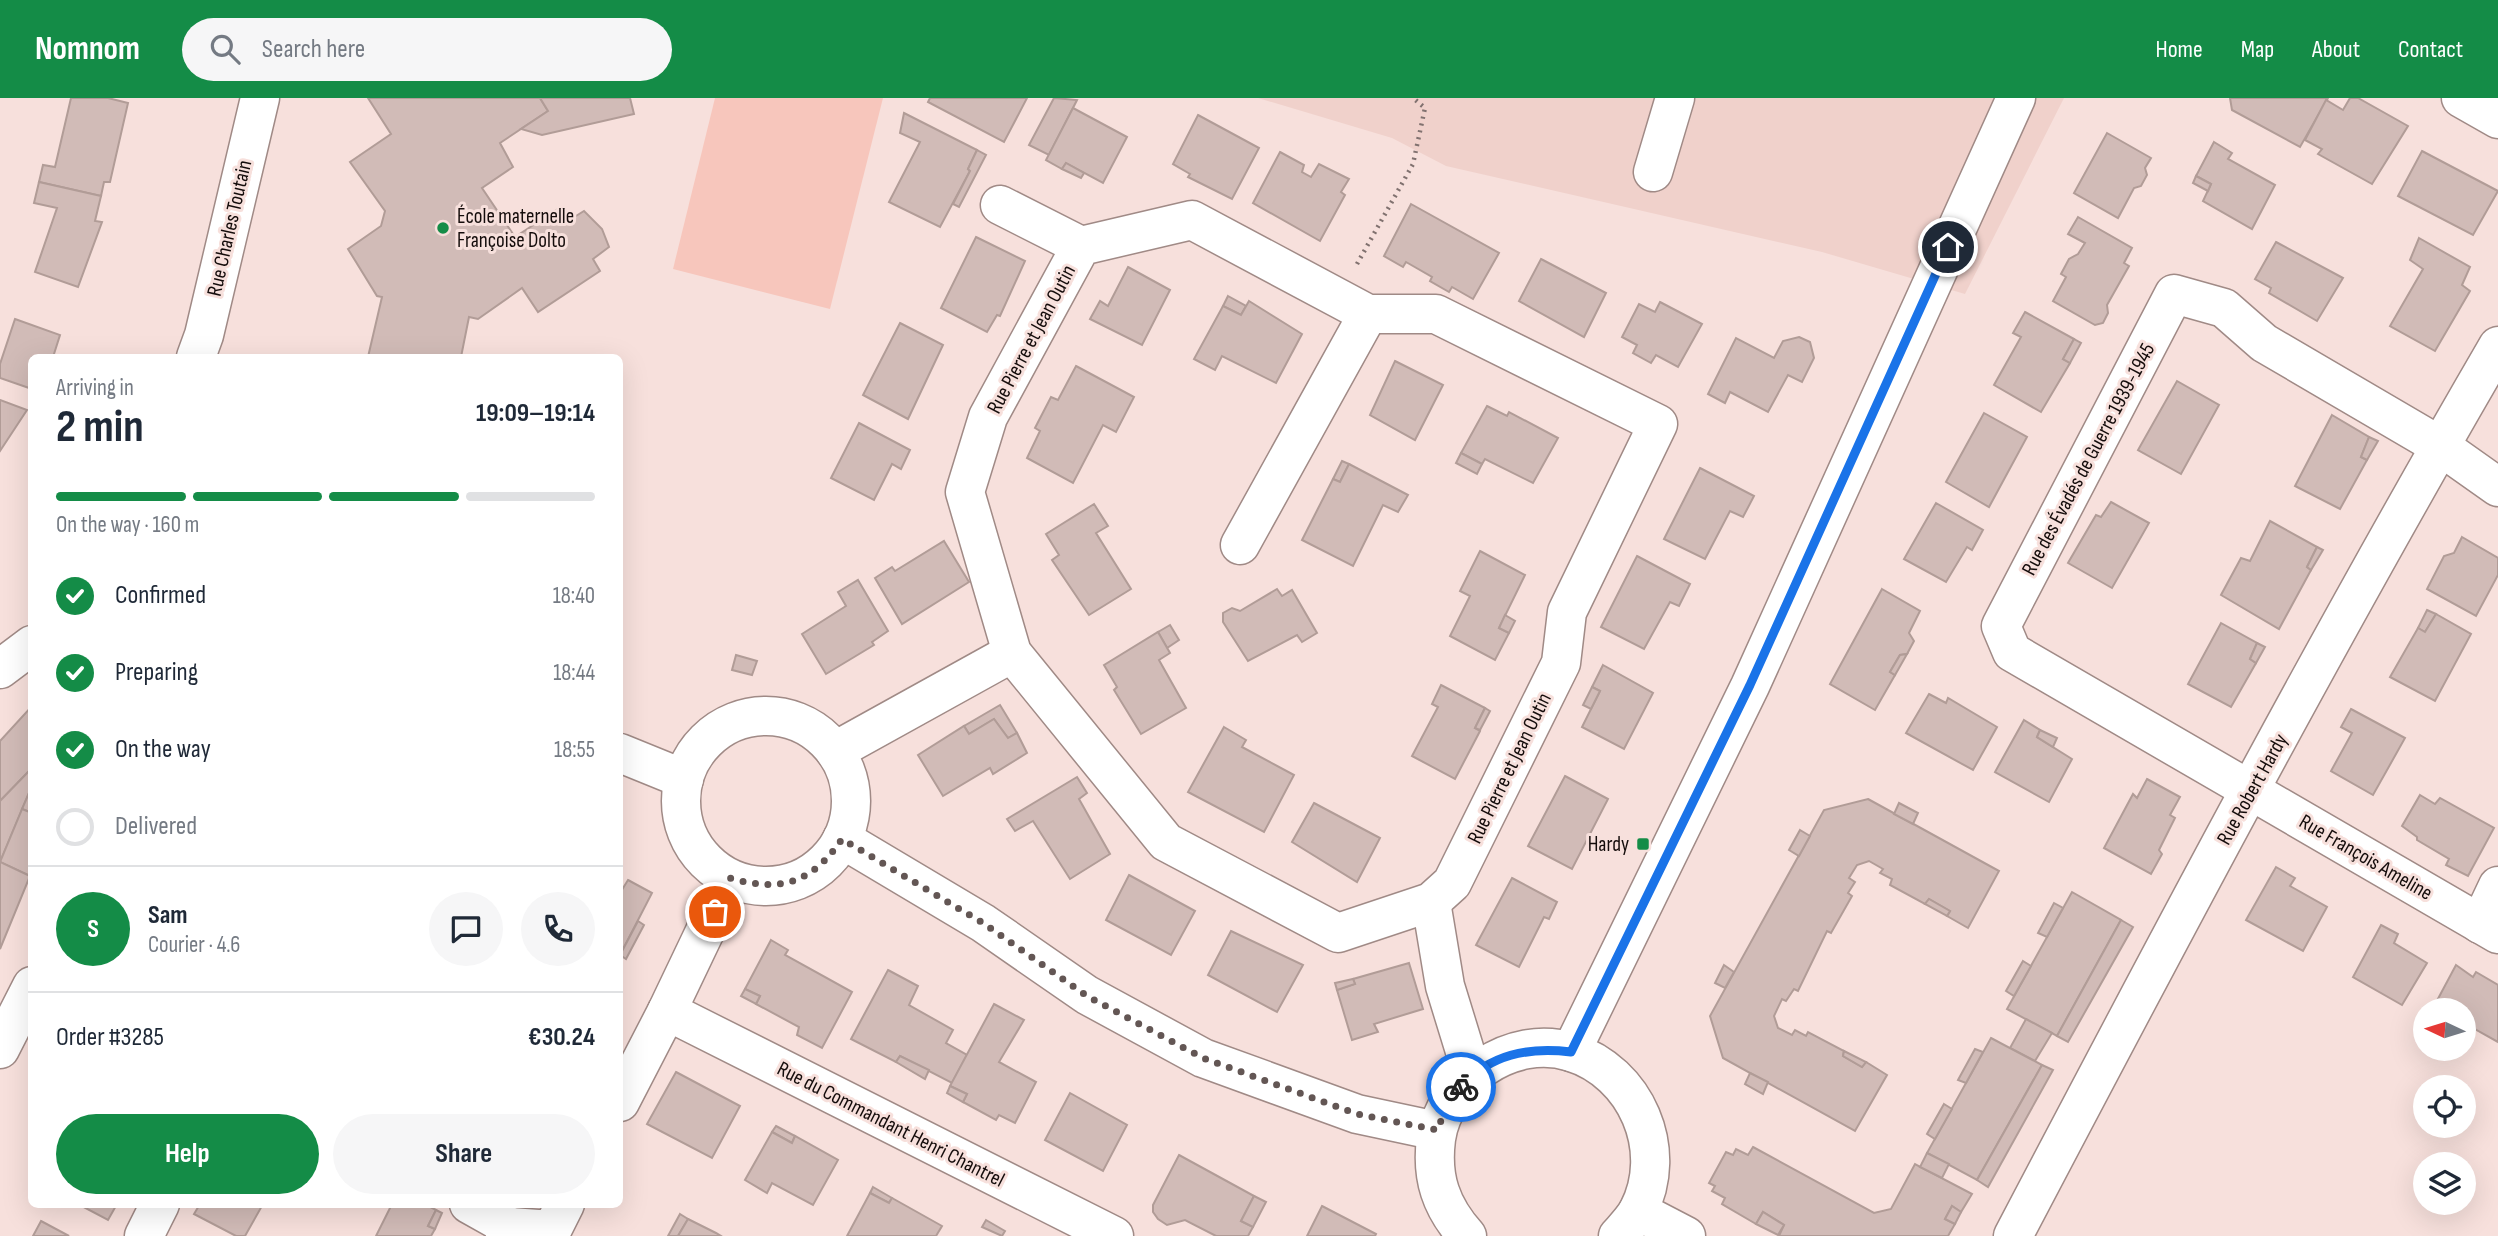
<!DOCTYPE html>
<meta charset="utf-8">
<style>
:root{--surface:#fff;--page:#f6f6f7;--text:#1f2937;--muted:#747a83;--line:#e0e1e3;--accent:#148c47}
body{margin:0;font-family:"Sofia Sans Condensed",sans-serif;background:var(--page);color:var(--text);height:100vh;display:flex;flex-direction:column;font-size:26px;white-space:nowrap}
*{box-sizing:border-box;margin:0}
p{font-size:23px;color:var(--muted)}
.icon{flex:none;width:38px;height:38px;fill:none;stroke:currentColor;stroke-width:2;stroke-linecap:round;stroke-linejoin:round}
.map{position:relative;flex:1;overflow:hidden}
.drawer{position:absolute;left:28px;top:256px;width:595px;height:854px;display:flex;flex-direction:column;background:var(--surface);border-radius:10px;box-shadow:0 7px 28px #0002}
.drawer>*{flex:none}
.needle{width:46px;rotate:274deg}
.tools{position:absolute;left:2413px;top:900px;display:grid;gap:14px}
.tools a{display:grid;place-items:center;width:63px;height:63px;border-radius:50%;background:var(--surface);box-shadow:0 7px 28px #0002;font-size:35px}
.pin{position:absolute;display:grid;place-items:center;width:60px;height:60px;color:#fff;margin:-30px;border:4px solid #fff;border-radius:50%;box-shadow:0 2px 7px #0007}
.courier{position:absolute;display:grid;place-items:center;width:70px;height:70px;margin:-35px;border:5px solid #1a73e8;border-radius:50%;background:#fff;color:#222;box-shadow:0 2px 9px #0007}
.overview em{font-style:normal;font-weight:700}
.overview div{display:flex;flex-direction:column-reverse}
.overview{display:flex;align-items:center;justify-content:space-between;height:119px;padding:0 28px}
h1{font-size:46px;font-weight:700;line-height:52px}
.bar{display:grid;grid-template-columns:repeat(4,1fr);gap:10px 7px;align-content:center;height:84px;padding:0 28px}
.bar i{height:9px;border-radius:5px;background:var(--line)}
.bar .on{background:var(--accent)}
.bar p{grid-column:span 4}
.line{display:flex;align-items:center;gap:18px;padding:0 28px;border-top:2px solid var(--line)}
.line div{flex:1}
.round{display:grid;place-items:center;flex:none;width:74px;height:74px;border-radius:37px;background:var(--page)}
ol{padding:0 28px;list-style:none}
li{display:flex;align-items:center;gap:21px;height:77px}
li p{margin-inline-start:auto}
li .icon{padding:7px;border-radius:50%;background:var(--accent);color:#fff;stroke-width:4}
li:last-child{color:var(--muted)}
li i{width:38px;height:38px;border:4px solid var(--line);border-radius:50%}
.cta{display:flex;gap:14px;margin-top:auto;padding:14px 28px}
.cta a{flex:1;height:80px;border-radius:42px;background:var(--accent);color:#fff;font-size:28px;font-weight:700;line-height:80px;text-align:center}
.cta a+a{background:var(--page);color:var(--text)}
header{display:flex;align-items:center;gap:42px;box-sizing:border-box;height:98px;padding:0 35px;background:var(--accent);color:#fff}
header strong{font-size:33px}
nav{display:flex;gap:38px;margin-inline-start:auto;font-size:24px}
.search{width:490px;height:63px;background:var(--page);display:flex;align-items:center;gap:18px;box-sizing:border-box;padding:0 24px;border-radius:38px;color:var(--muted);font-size:26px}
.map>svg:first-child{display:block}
.built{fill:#f0d1cb}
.green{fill:#f7c6bc}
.building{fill:#d1bbb7;stroke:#b19c97;stroke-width:2}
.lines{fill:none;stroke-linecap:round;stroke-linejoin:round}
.minor-casing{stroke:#a08a86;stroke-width:41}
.path{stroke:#80716f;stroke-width:4.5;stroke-dasharray:2 5;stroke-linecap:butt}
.minor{stroke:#fff;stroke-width:38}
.done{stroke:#635654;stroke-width:7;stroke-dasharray:0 12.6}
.route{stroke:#1a73e8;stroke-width:9}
.poi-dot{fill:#148c47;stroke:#f7e0dc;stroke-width:2.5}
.labels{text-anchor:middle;stroke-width:6;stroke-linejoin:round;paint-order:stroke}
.poi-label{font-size:21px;fill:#140c0b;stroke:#f7e0dc;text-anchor:start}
.street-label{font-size:21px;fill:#140c0b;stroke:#f7e0dc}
</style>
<header>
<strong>Nomnom</strong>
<div class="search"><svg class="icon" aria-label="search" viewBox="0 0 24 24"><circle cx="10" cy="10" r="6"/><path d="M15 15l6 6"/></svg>Search here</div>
<nav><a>Home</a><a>Map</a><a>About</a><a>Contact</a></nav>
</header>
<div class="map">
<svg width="2498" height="1138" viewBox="0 0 2498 1138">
<rect width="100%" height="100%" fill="#f7e0dc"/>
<!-- built -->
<path class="built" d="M1258 0H2064L1965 196 1822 154 1446 68 1392 40Z"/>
<!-- green -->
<path class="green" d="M715 0H883L830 211 673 171Z"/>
<!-- building -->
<g class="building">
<path d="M71 0H108L128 5 110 84H104L101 98 39 84 43 67 55 69Z"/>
<path d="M368 0H540L548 13 500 45 513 69 482 90 515 139 559 110 568 123 584 113 602 131 609 149 593 161 600 173 538 214 522 190 478 221 469 219 461 259H368L382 199 377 198 348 151 381 128 385 113 350 64 391 36Z"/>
<path d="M540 0H630L634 16 542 37 521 31 548 13Z"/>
<path d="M930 0H1027L1004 44 928 4Z"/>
<path d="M1054 0 1077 2 1049 57 1029 47Z"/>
<path d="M2230 0H2328L2300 49 2232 12Z"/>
<path d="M2350 0H2358L2408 28 2372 86 2318 56 2322 51 2305 42 2326 2 2343 12Z"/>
<path d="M1073 10 1127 39 1103 85 1066 65 1062 71 1046 62Z"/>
<path d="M904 15 977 52 968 71 970 73 940 129 889 104 920 44 900 35Z"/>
<path d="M1198 17 1259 50 1232 101 1188 79 1190 76 1173 66Z"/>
<path d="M2107 35 2151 60 2145 70 2147 77 2141 88 2134 90 2118 120 2074 95Z"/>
<path d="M2214 44 2232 55 2228 61 2275 87 2252 131 2203 103 2211 86 2196 78Z"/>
<path d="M977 52 986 57 959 109 953 106 970 73 968 71Z"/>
<path d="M2422 53 2498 93 2473 137 2398 98Z"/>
<path d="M1280 54 1304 67 1302 74 1311 79 1319 66 1349 81 1341 94 1345 97 1320 143 1253 105Z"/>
<path d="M1066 65 1084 75 1081 80 1062 71Z"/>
<path d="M2196 78 2211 86 2208 93 2193 85Z"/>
<path d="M39 84 101 98 95 123 102 124 78 189 35 174 57 110 34 105Z"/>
<path d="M1411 106 1499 155 1473 201 1452 189 1449 194 1430 183 1432 179 1406 164 1403 169 1384 158Z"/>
<path d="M2078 119 2132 150 2124 165 2129 168 2107 207 2108 215 2103 225 2095 227 2053 203 2066 179 2061 176 2069 161 2078 156 2085 145 2068 136Z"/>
<path d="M976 139 1025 163 1000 218 997 217 987 234 941 210Z"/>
<path d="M2419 140 2470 169 2462 187 2470 193 2435 253 2390 228 2423 171 2410 162Z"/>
<path d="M2276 144 2343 180 2317 223 2269 195 2271 190 2255 181Z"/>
<path d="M1541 161 1606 195 1584 239 1519 203Z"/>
<path d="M1128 169 1170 192 1142 247 1090 221 1100 203 1108 208Z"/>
<path d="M1228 198 1246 208 1241 217 1223 208Z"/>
<path d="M1249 203 1302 236 1276 285 1222 258 1215 272 1194 261 1223 208 1241 217Z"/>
<path d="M1660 204 1702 226 1678 269 1656 257 1651 265 1633 255 1637 247 1622 239 1639 206 1655 214Z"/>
<path d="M2025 214 2074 241 2063 261 2070 265 2041 314 1994 287 2021 239 2013 235Z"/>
<path d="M15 221 60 237 53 259H32V291L0 280V266Z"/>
<path d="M900 225 943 247 908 321 863 297Z"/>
<path d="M1799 239 1810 244 1814 260 1802 284 1788 277 1768 314 1730 294 1725 305 1708 296 1736 240 1774 260 1783 243Z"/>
<path d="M2074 241 2081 245 2070 265 2063 261Z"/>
<path d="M1395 263 1443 287 1415 342 1370 317Z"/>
<path d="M1076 268 1134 299 1116 334 1103 327 1073 385 1027 360 1040 333 1035 330 1051 299 1058 302Z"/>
<path d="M2177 283 2219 307 2181 376 2138 352Z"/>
<path d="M0 302 27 312 0 353Z"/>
<path d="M1487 308 1507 318 1509 314 1558 340 1533 385 1485 361 1482 366 1461 355Z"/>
<path d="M1984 315 2027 339 1989 409 1946 384Z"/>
<path d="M2332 317 2369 339 2361 359 2367 362 2340 411 2295 388Z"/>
<path d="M859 325 910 352 901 371 892 366 874 402 831 380Z"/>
<path d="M2369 339 2378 343 2367 362 2361 359Z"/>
<path d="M1461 355 1482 366 1477 376 1456 365Z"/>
<path d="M1342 363 1349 366 1340 384 1333 381Z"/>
<path d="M1349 366 1408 397 1398 414 1383 407 1353 468 1302 442 1333 381 1340 384Z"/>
<path d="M1700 370 1754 398 1743 419 1730 413 1705 461 1664 441Z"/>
<path d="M2111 404 2149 425 2112 490 2068 465 2096 417 2101 419Z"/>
<path d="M1936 405 1983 432 1972 452 1967 449 1946 484 1904 461Z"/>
<path d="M1094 406 1108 428 1096 435 1131 491 1089 517 1052 462 1059 457 1046 436Z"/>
<path d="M2270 423 2317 449 2307 469 2311 472 2279 531 2221 497 2241 460 2250 463Z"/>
<path d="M2462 439 2498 460V477L2476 518 2427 491 2444 458 2454 455Z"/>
<path d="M944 443 969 484 902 526 875 480 892 469 895 473Z"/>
<path d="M2317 449 2323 452 2311 472 2307 469Z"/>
<path d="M1480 453 1525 477 1499 530 1509 535 1495 562 1450 538 1470 498 1460 493Z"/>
<path d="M1637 458 1690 486 1679 508 1670 504 1644 551 1601 529Z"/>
<path d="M858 482 888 533 872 544 874 547 826 576 802 536 846 508 838 494Z"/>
<path d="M1277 491 1282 498 1292 492 1317 535 1302 544 1297 537 1248 563 1223 524V515L1232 510 1240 513Z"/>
<path d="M1882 491 1920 513 1909 535 1914 543 1907 556 1900 557 1890 574 1895 577 1875 612 1830 586Z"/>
<path d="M2427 512 2436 516 2425 534 2418 530Z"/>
<path d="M2436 516 2471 536 2435 603 2390 579 2418 530 2425 534Z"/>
<path d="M1505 517 1515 523 1509 535 1499 530Z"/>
<path d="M2221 525 2257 545 2250 561 2256 565 2231 609 2188 586Z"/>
<path d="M1170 527 1179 542 1167 550 1158 534Z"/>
<path d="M1158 534 1170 555 1159 562 1186 610 1141 636 1114 592 1117 589 1104 567Z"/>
<path d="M2257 545 2265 549 2256 565 2250 561Z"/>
<path d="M1907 556 1895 577 1890 574 1900 557Z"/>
<path d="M736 557 757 563 752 577 732 572Z"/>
<path d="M1603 567 1653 595 1624 651 1582 629 1600 593 1592 589Z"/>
<path d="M1441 587 1485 610 1475 630 1480 633 1455 681 1412 658 1438 609 1432 606Z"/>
<path d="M1592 589 1600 593 1591 611 1583 607Z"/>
<path d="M1929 596 1946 605 1948 600 1997 629 1973 672 1906 635Z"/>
<path d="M1000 607 1017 635 1008 640 994 621 969 636 964 628Z"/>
<path d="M32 608V670L0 703V643Z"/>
<path d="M1485 610 1490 613 1480 632 1475 630Z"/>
<path d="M2351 611 2405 640 2373 697 2331 673 2352 635 2341 629Z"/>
<path d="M994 621 1008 640 1017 635 1027 655 993 676 990 670 943 698 918 657 964 628 969 636Z"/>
<path d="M2024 622 2040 632 2037 639 2072 661 2049 704 1995 674Z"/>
<path d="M1224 629 1246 642 1242 649 1294 677 1264 734 1188 694Z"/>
<path d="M2040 632 2057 640 2053 649 2037 639Z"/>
<path d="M32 670V688L0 764V703Z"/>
<path d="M1565 678 1608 701 1572 771 1528 748Z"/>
<path d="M1077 679 1087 695 1079 701 1110 756 1070 781 1033 723 1015 733 1007 721Z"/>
<path d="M2147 681 2180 699 2170 717 2175 720 2159 752 2162 756 2151 776 2104 750 2133 696 2137 700Z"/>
<path d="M32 688V715L22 711Z"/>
<path d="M2420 697 2435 706 2440 700 2494 730 2468 778 2446 767 2449 761 2417 742V739L2402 728Z"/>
<path d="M1868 701 1999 773 1968 830 1947 818 1950 813 1929 801 1925 806 1890 787 1892 781 1880 775 1883 771 1869 763 1857 767 1849 780 1855 784 1848 795 1852 798 1831 835 1827 833 1798 893 1794 891 1786 903 1782 901 1774 918 1778 930 1792 937 1795 932 1806 938 1808 934 1844 953 1843 958 1862 969 1866 964 1887 977 1855 1033 1723 960 1710 918 1824 712Z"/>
<path d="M1314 705 1380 740 1357 784 1292 744Z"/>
<path d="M1899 705 1918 715 1913 726 1894 716Z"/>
<path d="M22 711 32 715 30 778 0 764Z"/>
<path d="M1800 732 1810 738 1799 758 1789 752Z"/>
<path d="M0 764 30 778 0 851Z"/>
<path d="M2276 769 2295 780 2290 788 2327 809 2303 853 2246 822Z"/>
<path d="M1129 777 1195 813 1171 857 1106 822Z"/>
<path d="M1512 780 1557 804 1549 821 1544 819 1519 869 1476 847Z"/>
<path d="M628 782 652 795 620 857V795Z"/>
<path d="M2072 794 2121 822 2057 938 2007 911Z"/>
<path d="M1929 801 1950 813 1947 818 1925 806Z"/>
<path d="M2054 805 2063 810 2047 839 2038 835Z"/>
<path d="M2121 822 2133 829 2068 944 2057 938Z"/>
<path d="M638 823 644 827 626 861 620 857Z"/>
<path d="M2381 827 2398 836 2394 845 2427 865 2402 907 2353 879Z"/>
<path d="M1231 833 1303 867 1277 914 1208 877Z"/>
<path d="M771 842 788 852 785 857 852 894 822 950 797 937 799 929 756 906 760 898 745 891Z"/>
<path d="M2023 863 2031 868 2014 898 2006 893Z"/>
<path d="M1409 865 1423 911 1374 926 1378 934 1352 942 1337 892 1355 886 1353 881Z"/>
<path d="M1724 867 1734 874 1725 890 1715 885Z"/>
<path d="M2456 867 2473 879 2476 874 2498 887V944L2464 925V912H2432Z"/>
<path d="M888 872 918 888 909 907 953 932 946 945 967 957 952 985 900 958 896 964 851 941Z"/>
<path d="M1353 881 1355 886 1337 892 1335 885Z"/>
<path d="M745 891 760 898 756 906 741 898Z"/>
<path d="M994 906 1024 922 999 964 1036 984 1015 1025 999 1017 996 1022 963 1004 967 996 950 988Z"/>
<path d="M2026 921 2052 935 2035 963 2010 950Z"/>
<path d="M1991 940 2042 967 1977 1082 1927 1055Z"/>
<path d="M1975 951 1983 954 1966 985 1958 982Z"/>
<path d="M1844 953 1866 964 1862 969 1843 958Z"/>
<path d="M900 958 929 972 925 981 896 964Z"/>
<path d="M2042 967 2053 972 1988 1089 1977 1082Z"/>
<path d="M676 974 740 1008 712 1060 647 1026Z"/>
<path d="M1750 975 1768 984 1763 996 1745 986Z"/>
<path d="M950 988 967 996 963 1004 947 995Z"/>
<path d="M1070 995 1127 1027 1103 1073 1045 1042Z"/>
<path d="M1944 1006 1952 1011 1935 1041 1927 1036Z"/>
<path d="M776 1028 795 1038 792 1045 772 1034Z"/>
<path d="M772 1034 792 1045 795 1038 838 1062 813 1107 772 1085 767 1095 745 1082Z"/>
<path d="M1753 1049 1874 1115 1891 1111 1915 1066 1972 1096 1961 1114 1952 1108 1945 1121 1955 1126 1948 1138H1779L1784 1127 1763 1114 1756 1126 1722 1106 1725 1100 1712 1093 1715 1088 1709 1085 1726 1054 1733 1057 1736 1051 1748 1057Z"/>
<path d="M1927 1055 1949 1066 1942 1080 1920 1069Z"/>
<path d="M1179 1057 1254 1098 1241 1123 1253 1129 1248 1138H1216L1185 1122 1167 1127 1158 1121 1153 1114V1107Z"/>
<path d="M873 1089 892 1100 889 1105 870 1095Z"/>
<path d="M870 1095 889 1105 892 1100 942 1128 936 1138H847Z"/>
<path d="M1254 1098 1266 1104 1253 1129 1241 1123Z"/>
<path d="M78 1106H117L108 1122Z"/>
<path d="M200 1106H263L245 1138H236L194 1116Z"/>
<path d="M392 1106H425L436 1112 428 1128 435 1131 431 1138H376Z"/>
<path d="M1322 1108 1376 1136 1375 1138H1307Z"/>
<path d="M1952 1108 1961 1114 1955 1126 1945 1121Z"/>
<path d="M436 1112 442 1115 435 1131 428 1128Z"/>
<path d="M1763 1114 1784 1127 1778 1137 1756 1126Z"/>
<path d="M680 1116 688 1121 678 1138H668Z"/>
<path d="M688 1121 716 1135 721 1138H678Z"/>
<path d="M986 1122 1005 1133 1002 1138 982 1129Z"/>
<path d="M41 1123 69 1138H33Z"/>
</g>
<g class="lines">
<!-- minor casing -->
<g class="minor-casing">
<g id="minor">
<path d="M2461 0 2498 21"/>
<path d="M1653 74 1675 0"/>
<path d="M1000 107 1081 148"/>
<path d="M1192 122 1368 216H1436L1658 326 1567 514 1561 565 1452 785 1431 804 1338 835 1166 744 1012 555 965 394 988 319 1081 148Z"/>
<path d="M196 259 204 237 260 0"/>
<path d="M2498 389 2440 348 2264 245 2224 210 2174 196 2001 528 2012 554 2498 836"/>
<path d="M1240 447 1368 216"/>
<path d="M0 571 32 547"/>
<circle cx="766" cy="703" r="85"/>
<path d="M835 653 1012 555"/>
<path d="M620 655 684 681"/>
<path d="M842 741 983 825 1087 897 1203 960 1357 1016 1437 1033"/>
<path d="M1431 804 1445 888 1472 976"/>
<path d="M2480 826 2498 788"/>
<path d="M667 913 1114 1138"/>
<path d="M0 951 32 888"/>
<path d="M1571 954 1750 588 2016 0"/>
<path d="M620 1004 667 913 730 781"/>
<path d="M469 1106 510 1129"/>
<path d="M1638 1113 1686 1138"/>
<path d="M144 1138 160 1106"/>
<path d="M505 1138 510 1129 552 1132 565 1106"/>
<path d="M1467 1138C1441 1109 1431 1080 1436 1041 1444 983 1512 935 1571 954 1636 974 1670 1052 1638 1113 1633 1122 1625 1130 1618 1138"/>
<path d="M2013 1138C2170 839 2328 540 2498 248"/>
</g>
</g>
<!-- path -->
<path class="path" d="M1357 166 1413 66 1425 10 1413 0"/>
<!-- minor -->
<use href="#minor" class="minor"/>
</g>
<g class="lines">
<!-- done -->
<path class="done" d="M715 814 730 780C781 795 812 785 842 741L983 825 1087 898 1203 960 1357 1016 1437 1032 1450 1002 1461 989"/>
<!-- route -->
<path class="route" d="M1461 989C1490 956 1528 949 1571 954L1750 587 1948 149"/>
</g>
<!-- markers -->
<g class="poi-dot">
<circle cx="443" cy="130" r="7"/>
<rect x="1636" y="739" width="14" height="14" rx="3.5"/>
</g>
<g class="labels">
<!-- poi labels -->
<g class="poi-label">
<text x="457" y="125">École maternelle<tspan x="457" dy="24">Françoise Dolto</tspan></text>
<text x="1629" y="753" text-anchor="end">Hardy</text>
</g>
<!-- street labels -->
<g class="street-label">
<text transform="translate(229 130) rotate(-77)" y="7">Rue Charles Toutain</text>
<text transform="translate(1031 241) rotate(-62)" y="7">Rue Pierre et Jean Outin</text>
<text transform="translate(2088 361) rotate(-62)" y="7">Rue des Évadés de Guerre 1939-1945</text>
<text transform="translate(1509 670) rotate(-64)" y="7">Rue Pierre et Jean Outin</text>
<text transform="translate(2252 691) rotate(-61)" y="7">Rue Robert Hardy</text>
<text transform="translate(2366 759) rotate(30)" y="7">Rue François Ameline</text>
<text transform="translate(891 1026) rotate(27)" y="7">Rue du Commandant Henri Chantrel</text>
</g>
</g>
</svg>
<div class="tools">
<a><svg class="needle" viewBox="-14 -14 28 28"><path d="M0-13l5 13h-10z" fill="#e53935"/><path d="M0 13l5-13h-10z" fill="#747a83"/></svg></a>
<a><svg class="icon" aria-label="locate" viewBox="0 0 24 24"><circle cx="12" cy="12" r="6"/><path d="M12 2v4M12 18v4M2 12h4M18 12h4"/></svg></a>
<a><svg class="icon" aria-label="layers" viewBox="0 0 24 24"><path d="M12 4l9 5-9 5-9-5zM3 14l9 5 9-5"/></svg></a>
</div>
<div class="pin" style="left:715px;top:814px;background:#ea580c"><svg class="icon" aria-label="bag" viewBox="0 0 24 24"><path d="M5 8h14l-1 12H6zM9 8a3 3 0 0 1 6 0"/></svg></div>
<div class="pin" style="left:1948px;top:149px;background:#1f2937"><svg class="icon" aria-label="home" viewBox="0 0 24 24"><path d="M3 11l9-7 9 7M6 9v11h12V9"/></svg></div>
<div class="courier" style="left:1461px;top:989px"><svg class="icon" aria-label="bike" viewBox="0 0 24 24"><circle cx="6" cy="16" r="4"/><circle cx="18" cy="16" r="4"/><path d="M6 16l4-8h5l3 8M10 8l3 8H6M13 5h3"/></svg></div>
<section class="drawer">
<div class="overview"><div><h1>2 min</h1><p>Arriving in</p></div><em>19:09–19:14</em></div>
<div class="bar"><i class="on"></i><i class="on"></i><i class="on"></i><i></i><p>On the way · 160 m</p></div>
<ol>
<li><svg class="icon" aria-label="check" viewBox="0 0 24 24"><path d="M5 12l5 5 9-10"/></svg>Confirmed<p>18:40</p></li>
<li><svg class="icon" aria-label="check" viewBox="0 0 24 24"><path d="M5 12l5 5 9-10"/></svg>Preparing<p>18:44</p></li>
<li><svg class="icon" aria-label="check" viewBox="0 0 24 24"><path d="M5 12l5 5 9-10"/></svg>On the way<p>18:55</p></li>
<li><i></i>Delivered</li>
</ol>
<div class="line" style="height:126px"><b class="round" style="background:var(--accent);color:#fff">S</b><div><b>Sam</b><p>Courier · 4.6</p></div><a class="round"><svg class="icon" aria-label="chat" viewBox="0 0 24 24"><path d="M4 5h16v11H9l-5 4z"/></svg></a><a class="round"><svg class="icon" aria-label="phone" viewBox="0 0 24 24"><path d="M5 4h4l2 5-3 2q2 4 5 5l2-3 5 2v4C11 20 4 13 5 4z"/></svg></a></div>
<div class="line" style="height:91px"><div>Order #3285</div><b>€30.24</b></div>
<div class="cta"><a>Help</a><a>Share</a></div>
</section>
</div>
